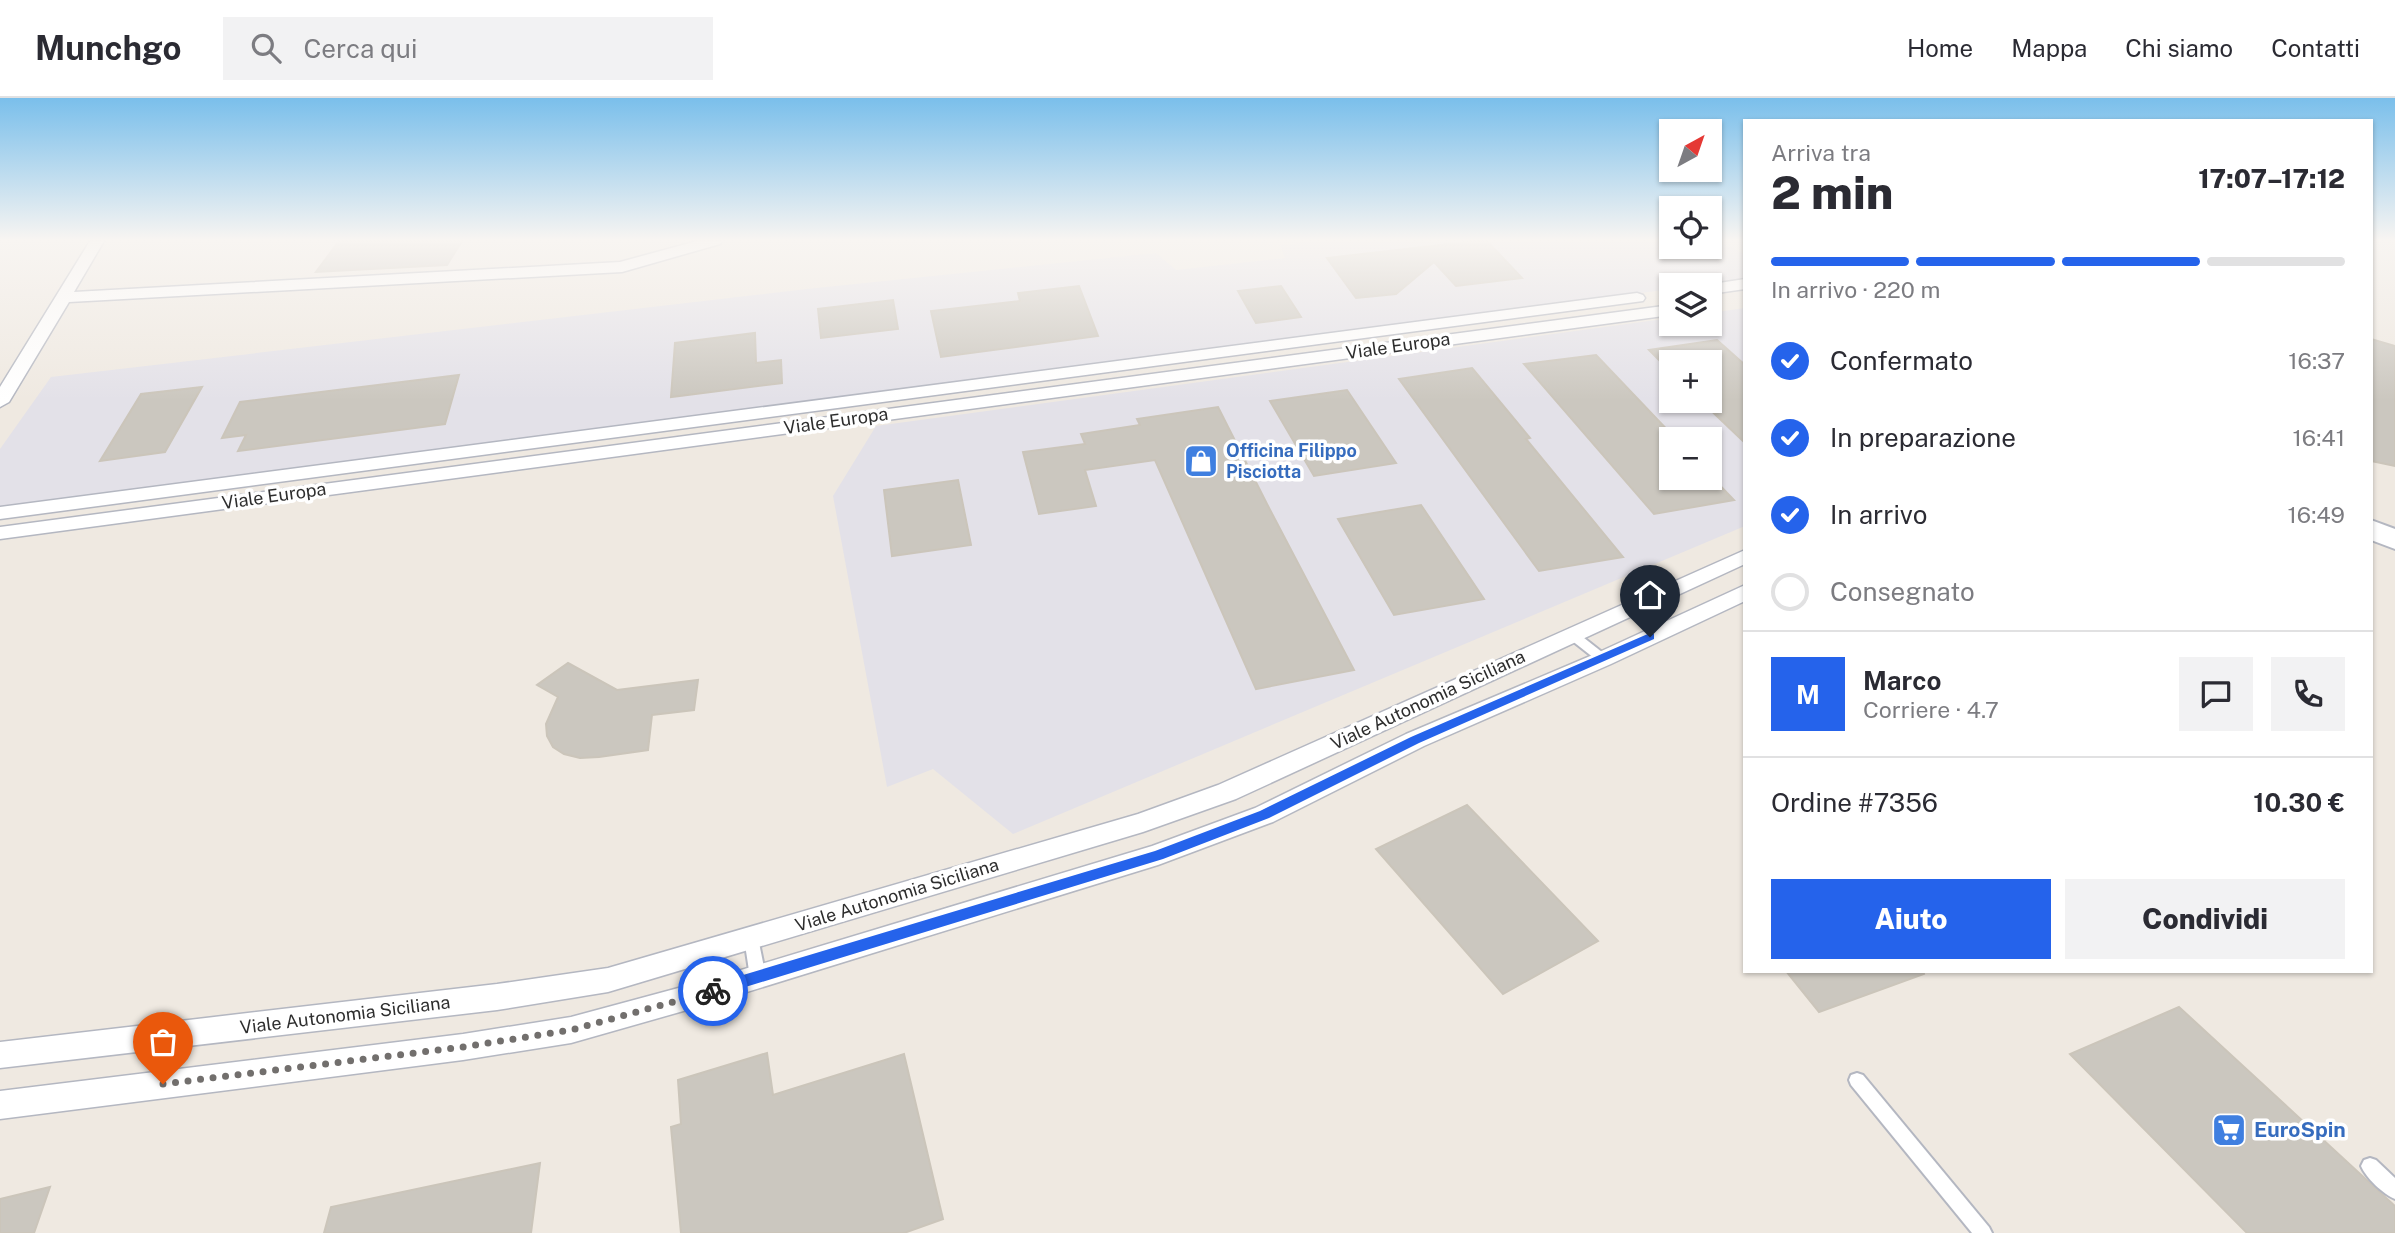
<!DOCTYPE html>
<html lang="it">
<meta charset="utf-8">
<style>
:root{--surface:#fff;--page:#f2f2f3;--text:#2b2b33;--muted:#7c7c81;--line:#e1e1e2;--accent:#2563eb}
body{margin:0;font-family:"Public Sans",sans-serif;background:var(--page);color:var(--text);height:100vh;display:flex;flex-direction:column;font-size:26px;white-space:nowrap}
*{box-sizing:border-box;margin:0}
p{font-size:23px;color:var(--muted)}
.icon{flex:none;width:38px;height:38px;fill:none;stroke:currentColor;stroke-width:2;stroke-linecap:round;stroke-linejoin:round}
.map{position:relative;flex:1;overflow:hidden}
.sheet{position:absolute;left:1743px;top:21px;width:630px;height:854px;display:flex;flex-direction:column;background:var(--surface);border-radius:0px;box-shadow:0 2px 5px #0004}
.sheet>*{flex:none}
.needle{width:46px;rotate:40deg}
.controls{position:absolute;left:1659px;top:21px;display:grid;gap:14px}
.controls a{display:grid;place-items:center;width:63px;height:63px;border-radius:0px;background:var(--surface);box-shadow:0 2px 5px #0004;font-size:35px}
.pin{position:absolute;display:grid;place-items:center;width:60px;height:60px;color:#fff;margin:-72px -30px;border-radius:50% 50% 50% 0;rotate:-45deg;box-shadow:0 0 7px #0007}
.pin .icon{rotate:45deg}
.courier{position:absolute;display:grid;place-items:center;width:70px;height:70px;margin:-35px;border:5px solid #2563eb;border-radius:50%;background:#fff;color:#222;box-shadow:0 2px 9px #0007}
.head em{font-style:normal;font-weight:800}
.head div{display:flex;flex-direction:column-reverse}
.head{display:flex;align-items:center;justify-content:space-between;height:119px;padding:0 28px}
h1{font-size:46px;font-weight:800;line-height:52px}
.bar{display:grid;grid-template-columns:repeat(4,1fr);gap:10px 7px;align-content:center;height:84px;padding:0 28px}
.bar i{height:9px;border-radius:5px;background:var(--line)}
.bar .active{background:var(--accent)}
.bar p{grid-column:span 4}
.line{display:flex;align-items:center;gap:18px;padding:0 28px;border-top:2px solid var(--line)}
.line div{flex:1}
.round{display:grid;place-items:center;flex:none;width:74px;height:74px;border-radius:0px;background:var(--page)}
ol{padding:0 28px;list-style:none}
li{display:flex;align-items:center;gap:21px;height:77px}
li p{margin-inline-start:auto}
li .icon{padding:7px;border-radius:50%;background:var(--accent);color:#fff;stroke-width:4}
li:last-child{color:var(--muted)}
li i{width:38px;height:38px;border:4px solid var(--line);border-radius:50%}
.action{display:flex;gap:14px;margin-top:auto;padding:14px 28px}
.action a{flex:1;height:80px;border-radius:0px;background:var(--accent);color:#fff;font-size:28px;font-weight:800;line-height:80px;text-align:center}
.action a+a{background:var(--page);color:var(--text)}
header{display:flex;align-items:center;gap:42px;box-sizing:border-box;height:98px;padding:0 35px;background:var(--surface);border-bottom:2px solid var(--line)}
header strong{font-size:33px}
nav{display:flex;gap:38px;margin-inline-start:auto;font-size:24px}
.search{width:490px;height:63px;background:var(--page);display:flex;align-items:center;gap:18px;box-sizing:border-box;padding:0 24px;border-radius:0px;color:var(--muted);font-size:26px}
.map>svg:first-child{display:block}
.industrial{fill:#e3e1e8;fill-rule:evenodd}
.building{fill:#cbc7bf;stroke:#cbc5ba;stroke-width:2}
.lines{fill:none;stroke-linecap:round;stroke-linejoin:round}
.lane-casing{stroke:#b4b7c1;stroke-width:4}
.street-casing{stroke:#b4b7c1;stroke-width:3}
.secondary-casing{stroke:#b4b7c1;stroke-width:4}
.lane{fill:#fff;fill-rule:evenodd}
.street{fill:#fff;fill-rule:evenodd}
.secondary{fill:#fff;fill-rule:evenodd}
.route{fill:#2563eb}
.done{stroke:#726f6d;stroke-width:7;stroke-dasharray:0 12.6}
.labels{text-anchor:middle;stroke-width:7;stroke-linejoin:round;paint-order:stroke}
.street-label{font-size:18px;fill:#2e2e2e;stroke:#fff}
.shop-label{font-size:18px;font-weight:bold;fill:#366cbe;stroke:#fff;text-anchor:start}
.near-shop-label{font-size:21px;font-weight:bold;fill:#366cbe;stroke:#fff;text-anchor:start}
</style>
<header>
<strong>Munchgo</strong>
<div class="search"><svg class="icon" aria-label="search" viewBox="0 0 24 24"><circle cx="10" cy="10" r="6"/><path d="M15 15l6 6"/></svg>Cerca qui</div>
<nav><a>Home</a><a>Mappa</a><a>Chi siamo</a><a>Contatti</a></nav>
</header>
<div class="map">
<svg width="2395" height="1135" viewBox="0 0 2395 1135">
<rect width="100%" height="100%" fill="#efe9e1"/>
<!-- industrial -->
<g class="industrial">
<path d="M1316 143H1671V149H1710V143H1717L1745 156V181L1696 187H1671V191L0 412V351L51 279 807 191 1156 155 1176 172 1285 160 1280 147Z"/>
<path d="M1745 210V428L1013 736 933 671 887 689 833 398 876 328 1671 220V226H1710V215ZM1671 264H1710V303H1671ZM1671 341H1710V380H1671Z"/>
</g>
<!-- building -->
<g class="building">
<path d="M339 143H462L447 167 316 174Z"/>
<path d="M1476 143H1487L1522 180 1456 188 1434 164 1396 196 1356 200 1327 160Z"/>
<path d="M1079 188 1098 238 941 259 931 213 1020 203 1018 195Z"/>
<path d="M1281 188 1301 219 1256 225 1238 193Z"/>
<path d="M893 202 898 231 821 240 818 211Z"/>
<path d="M755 235 756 265 781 262 782 285 671 299 675 245Z"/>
<path d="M2371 241 2395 248V368L2371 363Z"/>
<path d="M1717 242 1745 267V345L1701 303H1710V264H1671V274L1649 252Z"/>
<path d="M1596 257 1676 341H1671V380H1710V377L1734 402 1654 416 1524 266Z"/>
<path d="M1472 270 1530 340 1526 341 1623 459 1539 473 1399 281Z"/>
<path d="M459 277 445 326 238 353 246 337 222 340 240 304Z"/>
<path d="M202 289 165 354 100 363 141 296Z"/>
<path d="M1347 292 1396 365 1314 378 1270 303Z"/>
<path d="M1218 309 1267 406 1354 572 1256 591 1155 362 1085 372 1096 408 1039 416 1023 354 1085 346 1081 336 1140 327 1137 321Z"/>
<path d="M958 382 971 447 892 458 884 392Z"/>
<path d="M1421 407 1484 501 1394 517 1338 421Z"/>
<path d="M568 565 617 592 698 582 694 612 652 617 648 652 599 659 580 660 564 656 553 649 547 638 546 626 558 599 537 587Z"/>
<path d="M1467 707 1598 843 1503 896 1376 751Z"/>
<path d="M1786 873H1923L1924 876 1819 914Z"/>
<path d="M2179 909 2395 1108V1135H2247L2070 956Z"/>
<path d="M767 955 773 997 904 956 943 1121 904 1135H681L671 1029 681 1026 678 982Z"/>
<path d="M540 1065 531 1135H324L331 1109Z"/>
<path d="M50 1089 34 1135H0V1101Z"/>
</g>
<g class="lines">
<!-- lane casing -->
<g class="lane-casing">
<g id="lane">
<path d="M1570 531 1574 532 1607 558 1609 561 1607 564H1599L1566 538 1564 535Z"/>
<path d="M751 834 756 836 758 840 766 879 763 884 758 886 753 884 750 879 744 840 746 836Z"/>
<path d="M1857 975 1863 977 1989 1129 1992 1135H1972L1851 987 1849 982 1851 977Z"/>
<path d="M2370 1060 2376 1062 2395 1080V1101C2383 1096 2366 1080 2361 1068L2364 1062Z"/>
</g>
</g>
<!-- street casing -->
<g class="street-casing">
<g id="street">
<path d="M90 143H104L74 194 620 164 697 143H722L720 146 622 174 69 204 9 304 0 309V289Z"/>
<path d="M1745 181V191L1710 196V187H1706Z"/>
<path d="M1637 195 1643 197 1645 200 1643 203 0 421V409Z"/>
<path d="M1671 207V217L0 441V429Z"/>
<path d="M1745 452V466L1236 701 1143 734 608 894 497 912 0 970V944L497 886 608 870 1138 716 1218 687Z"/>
<path d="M1745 487V503L1611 566 1424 648 1273 724 1158 767 708 906 571 945 463 962 0 1021V993L463 936 571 919 708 882 1152 748 1255 710 1406 636 1595 556Z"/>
</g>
</g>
<!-- secondary casing -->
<g class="secondary-casing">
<path id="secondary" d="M2371 422 2395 431V451L2371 442Z"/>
</g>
<!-- lane -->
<use href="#lane" class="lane"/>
<!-- street -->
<use href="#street" class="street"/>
<!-- secondary -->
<use href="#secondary" class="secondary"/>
</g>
<!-- sky -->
<linearGradient id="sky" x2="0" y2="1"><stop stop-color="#7abfeb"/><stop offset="0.47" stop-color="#f8f5f2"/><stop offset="1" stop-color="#f8f5f2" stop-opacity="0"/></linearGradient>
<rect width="2395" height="302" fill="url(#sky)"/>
<!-- route -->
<path class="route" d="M1650 535 1654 536V541L1419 645 1269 720 1163 761 713 899 706 893 713 886 1155 753 1260 713 1411 639Z"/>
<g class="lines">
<!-- done -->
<path class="done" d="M163 986 463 949 571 932 713 893"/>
</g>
<!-- icons -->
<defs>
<g id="shop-square" transform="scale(1.75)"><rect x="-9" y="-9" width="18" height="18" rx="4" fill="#3f7fe0" stroke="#fff"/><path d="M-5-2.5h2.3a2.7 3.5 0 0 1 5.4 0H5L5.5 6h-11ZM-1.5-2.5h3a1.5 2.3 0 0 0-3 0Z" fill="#fff"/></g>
<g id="supermarket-square" transform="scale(1.75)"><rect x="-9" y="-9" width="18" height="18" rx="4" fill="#3f7fe0" stroke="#fff"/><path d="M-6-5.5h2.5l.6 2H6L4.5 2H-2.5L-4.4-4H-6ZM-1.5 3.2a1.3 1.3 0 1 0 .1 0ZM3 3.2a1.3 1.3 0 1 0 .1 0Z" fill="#fff"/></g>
</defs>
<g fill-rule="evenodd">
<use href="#shop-square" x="1201" y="363"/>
<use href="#supermarket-square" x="2229" y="1032"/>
</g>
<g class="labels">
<!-- street labels -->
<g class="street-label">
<text transform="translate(1398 248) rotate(-8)" y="6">Viale Europa</text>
<text transform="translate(836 323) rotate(-8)" y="6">Viale Europa</text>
<text transform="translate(274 398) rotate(-8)" y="6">Viale Europa</text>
<text transform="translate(1428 602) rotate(-25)" y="6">Viale Autonomia Siciliana</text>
<text transform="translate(897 797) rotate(-17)" y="6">Viale Autonomia Siciliana</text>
<text transform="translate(345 917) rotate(-7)" y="6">Viale Autonomia Siciliana</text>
</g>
<!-- shop labels -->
<g class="shop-label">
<text x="1226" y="359">Officina Filippo<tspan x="1226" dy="21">Pisciotta</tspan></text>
</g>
<!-- near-shop labels -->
<g class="near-shop-label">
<text x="2254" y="1039">EuroSpin</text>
</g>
</g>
</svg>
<div class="controls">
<a><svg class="needle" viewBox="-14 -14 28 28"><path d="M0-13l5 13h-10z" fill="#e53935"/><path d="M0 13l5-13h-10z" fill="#7c7c81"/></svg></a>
<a><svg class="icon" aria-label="locate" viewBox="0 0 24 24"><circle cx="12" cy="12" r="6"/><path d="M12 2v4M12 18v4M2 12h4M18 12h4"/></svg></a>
<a><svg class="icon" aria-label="layers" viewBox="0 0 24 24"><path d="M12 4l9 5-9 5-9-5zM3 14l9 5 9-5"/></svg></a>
<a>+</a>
<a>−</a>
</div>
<div class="pin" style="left:163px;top:986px;background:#ea580c"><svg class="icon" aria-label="bag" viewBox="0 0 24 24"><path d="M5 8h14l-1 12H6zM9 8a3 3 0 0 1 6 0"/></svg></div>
<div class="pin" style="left:1650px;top:539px;background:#1f2937"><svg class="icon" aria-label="home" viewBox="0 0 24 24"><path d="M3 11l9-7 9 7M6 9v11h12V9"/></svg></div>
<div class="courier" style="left:713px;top:893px"><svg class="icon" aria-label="bike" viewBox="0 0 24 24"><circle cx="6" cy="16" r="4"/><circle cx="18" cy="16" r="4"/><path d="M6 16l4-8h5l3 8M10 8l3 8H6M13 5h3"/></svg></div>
<section class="sheet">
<div class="head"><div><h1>2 min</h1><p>Arriva tra</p></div><em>17:07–17:12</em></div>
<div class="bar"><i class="active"></i><i class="active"></i><i class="active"></i><i></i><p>In arrivo · 220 m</p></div>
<ol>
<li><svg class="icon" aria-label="check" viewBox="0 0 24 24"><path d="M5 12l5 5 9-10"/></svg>Confermato<p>16:37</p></li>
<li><svg class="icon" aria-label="check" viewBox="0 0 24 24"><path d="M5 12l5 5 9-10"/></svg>In preparazione<p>16:41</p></li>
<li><svg class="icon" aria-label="check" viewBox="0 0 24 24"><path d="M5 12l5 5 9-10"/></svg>In arrivo<p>16:49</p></li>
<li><i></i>Consegnato</li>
</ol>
<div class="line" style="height:126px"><b class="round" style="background:var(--accent);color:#fff">M</b><div><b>Marco</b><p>Corriere · 4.7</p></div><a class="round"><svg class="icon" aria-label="chat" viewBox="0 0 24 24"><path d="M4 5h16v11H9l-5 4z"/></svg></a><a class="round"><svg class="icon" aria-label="phone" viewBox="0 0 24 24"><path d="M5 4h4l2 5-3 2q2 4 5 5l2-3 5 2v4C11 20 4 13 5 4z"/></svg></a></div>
<div class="line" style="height:91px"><div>Ordine #7356</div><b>10.30 €</b></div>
<div class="action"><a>Aiuto</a><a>Condividi</a></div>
</section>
</div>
